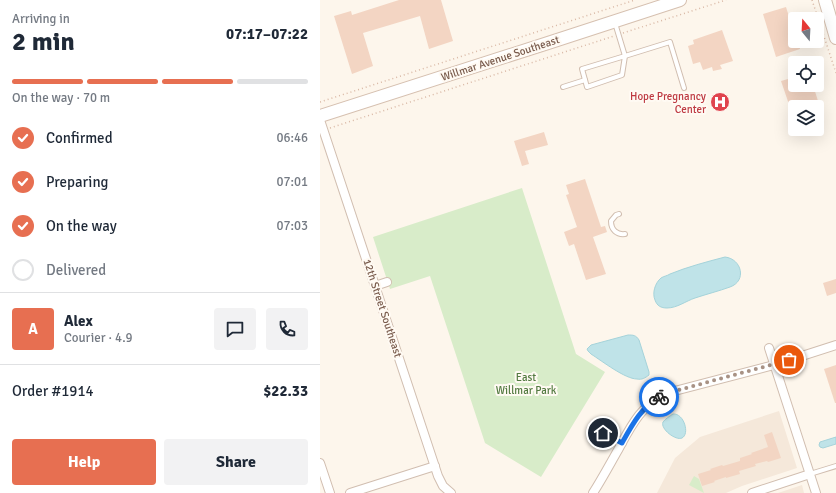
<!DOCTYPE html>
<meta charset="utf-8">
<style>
:root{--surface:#fff;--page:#f2f2f3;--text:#1f2937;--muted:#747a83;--line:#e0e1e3;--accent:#e76f51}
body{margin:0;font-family:Signika,sans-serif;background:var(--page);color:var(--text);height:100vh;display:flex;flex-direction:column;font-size:15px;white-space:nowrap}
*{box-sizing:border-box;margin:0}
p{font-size:13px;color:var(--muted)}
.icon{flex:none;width:22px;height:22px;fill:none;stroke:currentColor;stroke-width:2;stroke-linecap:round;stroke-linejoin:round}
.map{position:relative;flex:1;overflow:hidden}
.drawer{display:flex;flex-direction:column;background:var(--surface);width:320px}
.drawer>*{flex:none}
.needle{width:26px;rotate:342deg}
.controls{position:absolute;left:468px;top:12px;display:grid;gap:8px}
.controls a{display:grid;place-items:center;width:36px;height:36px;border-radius:4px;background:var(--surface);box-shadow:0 4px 16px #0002;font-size:20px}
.pin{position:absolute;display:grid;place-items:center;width:34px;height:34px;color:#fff;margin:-17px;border:2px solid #fff;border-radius:50%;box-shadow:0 1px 4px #0007}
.courier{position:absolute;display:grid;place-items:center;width:40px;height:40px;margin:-20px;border:3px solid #1a73e8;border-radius:50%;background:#fff;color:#222;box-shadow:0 1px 5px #0007}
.summary em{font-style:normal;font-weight:700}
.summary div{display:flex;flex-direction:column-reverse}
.summary{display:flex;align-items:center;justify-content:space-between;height:68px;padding:0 12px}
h1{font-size:26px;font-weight:700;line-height:30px}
.bar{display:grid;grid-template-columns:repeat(4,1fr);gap:6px 4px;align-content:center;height:48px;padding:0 12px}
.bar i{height:5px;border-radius:3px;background:var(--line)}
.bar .on{background:var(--accent)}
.bar p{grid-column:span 4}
.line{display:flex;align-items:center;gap:10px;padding:0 12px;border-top:1px solid var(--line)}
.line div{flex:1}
.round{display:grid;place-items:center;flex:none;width:42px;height:42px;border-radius:4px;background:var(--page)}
ol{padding:0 12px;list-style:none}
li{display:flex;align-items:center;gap:12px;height:44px}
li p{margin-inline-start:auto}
li .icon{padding:4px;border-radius:50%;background:var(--accent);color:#fff;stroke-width:4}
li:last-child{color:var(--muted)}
li i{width:22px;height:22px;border:2px solid var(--line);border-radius:50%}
.cta{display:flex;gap:8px;margin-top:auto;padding:8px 12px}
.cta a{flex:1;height:46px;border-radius:4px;background:var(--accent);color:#fff;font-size:16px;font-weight:700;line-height:46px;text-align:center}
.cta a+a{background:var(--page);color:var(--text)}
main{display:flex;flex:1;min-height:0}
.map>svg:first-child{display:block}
.residential{fill:#f5e8da}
.green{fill:#d8ecc9}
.water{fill:#bfe3e8;stroke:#a5d3da}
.building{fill:#f3d5c3}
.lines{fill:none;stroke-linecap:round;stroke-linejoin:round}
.service-casing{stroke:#d1beb0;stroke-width:6}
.minor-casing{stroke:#d1beb0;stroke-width:10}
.secondary-casing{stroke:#d6c0b0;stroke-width:14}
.path{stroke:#d9b8a5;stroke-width:1.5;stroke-dasharray:1 3;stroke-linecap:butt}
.service{stroke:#fff;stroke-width:4}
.minor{stroke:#fff;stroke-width:8}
.secondary{stroke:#fff;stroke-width:12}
.done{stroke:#a89285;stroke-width:4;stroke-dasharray:0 7.2}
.route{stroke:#1a73e8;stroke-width:5}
.labels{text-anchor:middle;stroke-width:4;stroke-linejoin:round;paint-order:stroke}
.street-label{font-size:11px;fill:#7a5c4d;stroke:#fffaf3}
.health-label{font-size:11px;fill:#be3a42;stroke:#fffaf3;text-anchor:end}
.park-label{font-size:11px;fill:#537a41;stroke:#fffaf3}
</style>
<main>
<section class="drawer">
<div class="summary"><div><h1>2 min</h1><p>Arriving in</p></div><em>07:17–07:22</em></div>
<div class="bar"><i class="on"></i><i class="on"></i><i class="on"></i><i></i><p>On the way · 70 m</p></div>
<ol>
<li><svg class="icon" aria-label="check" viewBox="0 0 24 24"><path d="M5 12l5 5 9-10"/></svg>Confirmed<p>06:46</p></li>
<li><svg class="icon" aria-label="check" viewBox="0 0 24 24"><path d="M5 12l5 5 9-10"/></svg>Preparing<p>07:01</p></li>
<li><svg class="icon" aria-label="check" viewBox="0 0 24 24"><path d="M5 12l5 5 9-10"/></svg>On the way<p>07:03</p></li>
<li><i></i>Delivered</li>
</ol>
<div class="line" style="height:72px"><b class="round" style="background:var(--accent);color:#fff">A</b><div><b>Alex</b><p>Courier · 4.9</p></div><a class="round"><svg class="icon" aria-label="chat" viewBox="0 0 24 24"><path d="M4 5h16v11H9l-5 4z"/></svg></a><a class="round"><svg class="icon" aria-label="phone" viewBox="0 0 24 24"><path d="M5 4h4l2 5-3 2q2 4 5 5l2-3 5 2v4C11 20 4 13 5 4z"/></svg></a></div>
<div class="line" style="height:52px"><div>Order #1914</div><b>$22.33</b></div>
<div class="cta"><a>Help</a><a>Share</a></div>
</section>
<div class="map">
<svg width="516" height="493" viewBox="0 0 516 493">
<rect width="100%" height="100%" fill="#fdf6ec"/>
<!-- residential -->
<g class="residential">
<path d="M459 411 477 468 422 486 406 493H337L355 458 380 437Z"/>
<path d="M482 485 484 493H458Z"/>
</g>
<!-- green -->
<g class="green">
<path d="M202 188 256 354 285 372 221 477 165 443 110 276 70 289 53 237Z"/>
<path d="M374 476 379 479 384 493 369 485Z"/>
</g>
<!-- water -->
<g class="water">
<path d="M405 257C422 259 427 281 410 287 399 291 387 294 375 298 366 301 357 308 347 308 341 308 337 306 335 300 332 293 335 283 341 278 344 276 347 276 350 274 367 267 386 262 405 257Z"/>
<path d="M308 335C313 335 316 335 319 340L329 372V375C325 378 322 380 317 379 305 379 282 361 271 354L268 351 267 349 271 345Z"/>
<path d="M353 414C364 413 370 434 362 438 356 441 340 429 343 422 345 419 350 416 353 414Z"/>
<path d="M516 437V444L503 448 500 447 499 445 500 442Z"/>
</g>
<!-- building -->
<g class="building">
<path d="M79 0H121L133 41 109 49 100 16 43 33 53 66 32 74 14 16 31 11 32 15Z"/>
<path d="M466 7 471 23 475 22V41H478L480 49 456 57 443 14Z"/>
<path d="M402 30 413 61 400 65 402 69 393 71 392 67 383 70 380 62 373 64 368 46 374 44 373 40Z"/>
<path d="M475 77V85H479L480 89 493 85 503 117 497 119V107H475V119H474L461 81Z"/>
<path d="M224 132 228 145 205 151 209 164 202 166 194 141Z"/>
<path d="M265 179 281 227 285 226 287 232 273 237 286 274 266 280 254 244 249 246 244 232 257 227 246 195 249 194 246 185Z"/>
<path d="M516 279V293L507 296 503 283Z"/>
<path d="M516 365V403H515L504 369Z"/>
<path d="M452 432 461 458 448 462 447 461 435 464 436 466 419 471 420 474 406 478V477L394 481 395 482 382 486 378 474 391 470 390 469 402 465 403 466 420 461V458L432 454 431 453 448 447 444 435Z"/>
</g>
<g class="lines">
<!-- service casing -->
<g class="service-casing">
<g id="service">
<path d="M295 23 305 56 350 42 364 88"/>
<path d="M305 56 302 75 267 87 262 69Z"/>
<path d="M243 87 265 80"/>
<path d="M299 214 296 215 291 221C291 230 297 235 305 234"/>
<path d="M490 474 516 466"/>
</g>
</g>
<!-- minor casing -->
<g class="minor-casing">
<g id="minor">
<path d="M0 120 118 476 123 486 131 493"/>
<path d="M55 286 67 282"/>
<path d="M449 348 496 493"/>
<path d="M283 433 302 443"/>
<path d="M0 463 10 493"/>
<path d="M30 493 115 466"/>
<path d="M273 493C282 479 290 464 298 450 311 426 321 405 347 393L454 365 516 345"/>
<path d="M432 493 490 474"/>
</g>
</g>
<!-- secondary casing -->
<g class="secondary-casing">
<g id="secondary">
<path d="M505 0 516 38"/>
<path d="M0 116 228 43 360 0"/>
</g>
</g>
<!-- path -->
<g class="path">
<path d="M492 0 516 73"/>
<path d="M303 33 406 0"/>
<path d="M0 102 90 73 315 0"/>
<path d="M10 128 294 36"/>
</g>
<!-- service -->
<use href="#service" class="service"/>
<!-- minor -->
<use href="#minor" class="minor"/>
<!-- secondary -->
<use href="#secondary" class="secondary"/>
</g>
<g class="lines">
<!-- done -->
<path class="done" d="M339 397 355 391 469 360"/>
<!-- route -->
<path class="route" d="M283 433 302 443C312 425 321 408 339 397"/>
</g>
<!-- icons -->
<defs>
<g id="hospital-disc" transform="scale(1)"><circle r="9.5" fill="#e0444e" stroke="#fffaf3"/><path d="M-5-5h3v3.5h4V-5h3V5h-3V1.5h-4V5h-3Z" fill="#fff"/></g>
</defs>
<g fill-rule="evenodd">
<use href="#hospital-disc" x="400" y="102"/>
</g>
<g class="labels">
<!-- street labels -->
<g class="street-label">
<text transform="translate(180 58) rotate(-18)" y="4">Willmar Avenue Southeast</text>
<text transform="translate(63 308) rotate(72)" y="4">12th Street Southeast</text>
</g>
<!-- health labels -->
<g class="health-label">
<text x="386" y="100">Hope Pregnancy<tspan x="386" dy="13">Center</tspan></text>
</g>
<!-- park labels -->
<g class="park-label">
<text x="206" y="381">East<tspan x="206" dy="13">Willmar Park</tspan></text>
</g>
</g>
</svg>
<div class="controls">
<a><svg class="needle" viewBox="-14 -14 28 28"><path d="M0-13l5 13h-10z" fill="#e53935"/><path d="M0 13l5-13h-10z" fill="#747a83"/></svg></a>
<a><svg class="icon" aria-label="locate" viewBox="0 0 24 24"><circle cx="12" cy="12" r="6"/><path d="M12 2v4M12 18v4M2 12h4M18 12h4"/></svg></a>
<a><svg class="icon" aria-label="layers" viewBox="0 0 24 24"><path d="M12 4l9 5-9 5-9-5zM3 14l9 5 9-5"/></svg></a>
</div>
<div class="pin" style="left:469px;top:360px;background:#ea580c"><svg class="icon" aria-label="bag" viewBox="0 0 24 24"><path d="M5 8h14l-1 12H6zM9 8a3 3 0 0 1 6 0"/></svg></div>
<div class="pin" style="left:283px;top:433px;background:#1f2937"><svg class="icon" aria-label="home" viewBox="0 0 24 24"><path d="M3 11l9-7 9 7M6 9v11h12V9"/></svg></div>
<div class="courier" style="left:339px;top:397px"><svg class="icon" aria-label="bike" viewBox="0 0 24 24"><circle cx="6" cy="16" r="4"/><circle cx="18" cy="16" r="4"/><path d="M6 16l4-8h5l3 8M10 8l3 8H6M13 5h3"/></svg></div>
</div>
</main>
